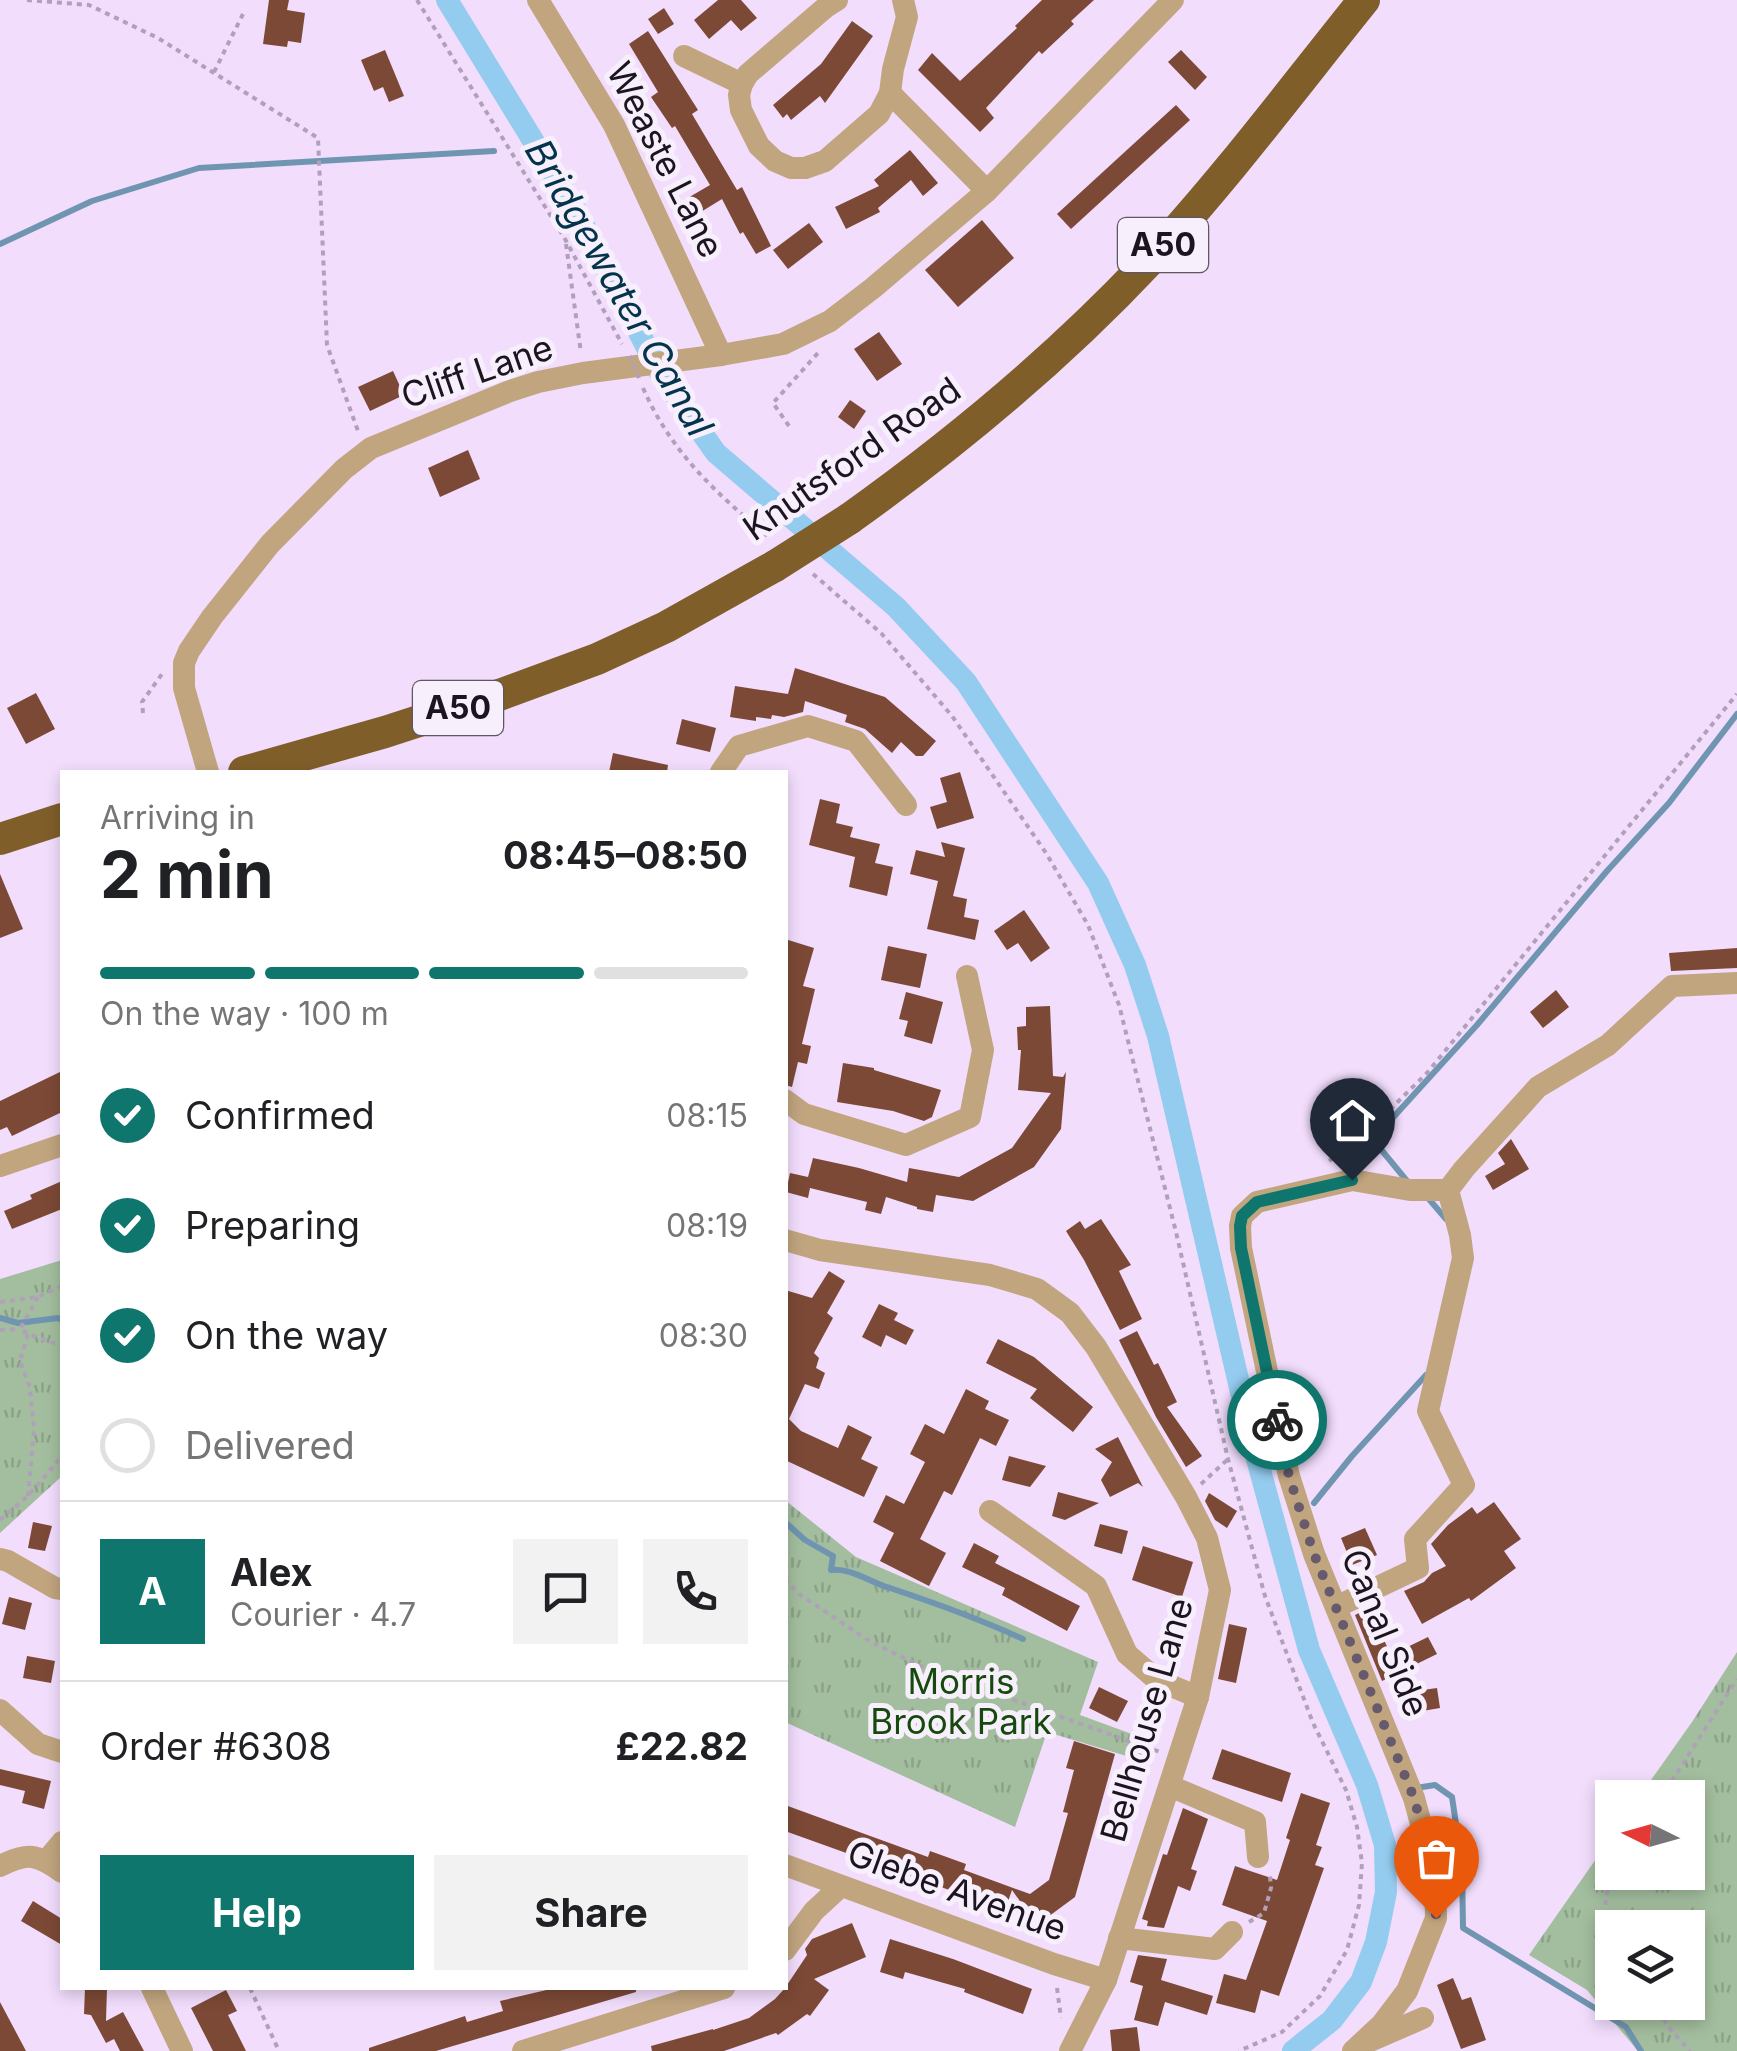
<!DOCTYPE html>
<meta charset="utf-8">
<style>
:root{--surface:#fff;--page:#f2f2f2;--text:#202124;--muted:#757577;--line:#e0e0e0;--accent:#0f766e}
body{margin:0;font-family:Inter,sans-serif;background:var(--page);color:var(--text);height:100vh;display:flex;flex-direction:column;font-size:38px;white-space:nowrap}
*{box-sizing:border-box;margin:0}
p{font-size:32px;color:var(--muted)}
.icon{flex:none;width:55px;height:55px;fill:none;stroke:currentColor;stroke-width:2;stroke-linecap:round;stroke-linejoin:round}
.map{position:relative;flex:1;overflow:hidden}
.side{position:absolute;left:60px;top:770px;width:728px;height:1220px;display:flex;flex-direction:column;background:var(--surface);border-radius:0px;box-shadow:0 5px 15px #0003}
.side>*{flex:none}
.needle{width:65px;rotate:275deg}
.fabs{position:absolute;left:1595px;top:1780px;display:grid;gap:20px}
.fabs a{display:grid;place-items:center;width:110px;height:110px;border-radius:0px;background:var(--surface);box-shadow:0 5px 15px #0003;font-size:50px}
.pin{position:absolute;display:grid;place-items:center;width:85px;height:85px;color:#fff;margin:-102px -42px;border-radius:50% 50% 50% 0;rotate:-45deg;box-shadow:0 0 10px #0007}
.pin .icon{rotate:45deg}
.courier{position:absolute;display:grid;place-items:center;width:100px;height:100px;margin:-50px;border:8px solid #0f766e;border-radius:50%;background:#fff;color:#222;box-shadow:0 2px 12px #0007}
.summary em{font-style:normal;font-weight:700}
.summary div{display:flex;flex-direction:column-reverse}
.summary{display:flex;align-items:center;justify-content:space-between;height:170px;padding:0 40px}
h1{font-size:65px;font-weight:700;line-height:75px}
.bar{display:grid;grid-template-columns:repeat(4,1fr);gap:15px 10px;align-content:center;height:120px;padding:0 40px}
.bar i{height:12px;border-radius:8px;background:var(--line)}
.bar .selected{background:var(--accent)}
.bar p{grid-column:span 4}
.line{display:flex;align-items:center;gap:25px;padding:0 40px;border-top:2px solid var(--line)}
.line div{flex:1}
.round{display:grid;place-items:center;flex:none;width:105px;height:105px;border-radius:0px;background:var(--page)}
ol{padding:0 40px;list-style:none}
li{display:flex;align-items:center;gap:30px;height:110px}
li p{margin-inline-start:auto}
li .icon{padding:10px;border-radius:50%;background:var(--accent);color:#fff;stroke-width:4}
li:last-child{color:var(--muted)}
li i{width:55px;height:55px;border:5px solid var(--line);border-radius:50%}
.button{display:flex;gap:20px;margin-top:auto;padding:20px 40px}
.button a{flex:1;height:115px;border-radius:0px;background:var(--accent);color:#fff;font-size:40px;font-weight:700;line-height:115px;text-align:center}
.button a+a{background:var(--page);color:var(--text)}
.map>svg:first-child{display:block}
.park{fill:url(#park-tufts);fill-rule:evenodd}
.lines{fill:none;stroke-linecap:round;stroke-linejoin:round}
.stream{stroke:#7095b1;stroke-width:6}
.canal{stroke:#94ccef;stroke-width:22}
.building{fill:#7c4936}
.path{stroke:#b1a0ba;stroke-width:4;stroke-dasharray:5 5;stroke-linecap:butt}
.minor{stroke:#c1a57f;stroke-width:22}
.highway{stroke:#805e2a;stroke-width:32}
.path-bridge{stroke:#b1a0ba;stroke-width:4;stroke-dasharray:5 5;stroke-linecap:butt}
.highway-bridge{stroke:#805e2a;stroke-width:32}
.done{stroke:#675a6d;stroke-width:10;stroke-dasharray:0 18}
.route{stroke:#0f766e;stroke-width:12}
.labels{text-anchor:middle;stroke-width:10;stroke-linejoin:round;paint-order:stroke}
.shield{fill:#f8effd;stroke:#5e5662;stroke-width:2.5}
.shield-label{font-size:32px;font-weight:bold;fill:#1c141f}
.street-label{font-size:35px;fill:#1c141f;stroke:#f8effd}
.park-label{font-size:35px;fill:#154a0c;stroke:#f8effd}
.water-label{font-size:38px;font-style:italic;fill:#04344c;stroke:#f8effd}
</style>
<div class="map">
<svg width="1737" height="2051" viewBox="0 0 1737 2051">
<defs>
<pattern id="park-tufts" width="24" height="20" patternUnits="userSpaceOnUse" patternTransform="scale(2.5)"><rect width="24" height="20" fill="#a3be9e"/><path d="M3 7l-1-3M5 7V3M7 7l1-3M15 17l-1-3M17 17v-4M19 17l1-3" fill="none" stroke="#8ca288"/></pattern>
</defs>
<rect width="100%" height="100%" fill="#f2ddfd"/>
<!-- park -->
<g class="park">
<path d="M62 1260V1476L0 1533V1279Z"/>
<path d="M785 1500 856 1557 1098 1662 1080 1715 1151 1741 1143 1761 1047 1732 1015 1827 785 1722Z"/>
<path d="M1737 1652V2051H1638L1587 1990 1529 1955 1612 1836V1872H1688V1798L1639 1797 1692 1722ZM1612 1928H1688V2002H1612Z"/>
</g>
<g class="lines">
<!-- stream -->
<g class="stream">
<path d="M0 244 92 201 199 168 494 151"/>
<path d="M1407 1181 1379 1147V1133L1477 1025 1607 871 1669 803 1737 714"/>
<path d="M1428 1198 1446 1219"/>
<path d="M0 1318 18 1323 58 1318 62 1320"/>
<path d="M1314 1503 1352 1456 1426 1375"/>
<path d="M785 1522 805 1540 833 1556 831 1570C853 1568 869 1582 890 1588 935 1603 980 1619 1023 1639"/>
<path d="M1416 1788 1435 1785 1452 1797 1462 1864 1463 1928 1626 2027 1641 2051"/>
</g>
<!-- canal -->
<path class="canal" d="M447 0 578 214 661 375 716 453 896 607 966 682 1098 883 1135 965 1158 1036 1254 1448 1309 1650 1367 1785 1385 1845 1386 1892 1376 1942 1361 1982 1332 2020 1293 2051"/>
</g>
<!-- building -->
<g class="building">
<path d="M269 0H289L287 10 305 13 301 43 288 41 287 47 263 44Z"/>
<path d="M718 0H741L757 18 741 31 731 20 709 39 694 20Z"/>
<path d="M1042 0H1094L1071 21 1074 24 1042 54 1039 51 986 108 994 118 980 132 918 70 932 53 960 81 1017 28 1015 26Z"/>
<path d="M664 8 674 24 658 34 648 19Z"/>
<path d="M852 21 873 36 825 103 820 96 791 120 787 114 783 118 773 105 821 64Z"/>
<path d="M648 31 698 110 692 114 737 190 742 187 771 246 756 254 743 232 740 234 722 199 696 215 686 199 710 185 675 126 672 128 651 97 658 92 629 44Z"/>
<path d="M385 50 404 96 389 102 383 87 374 91 361 60Z"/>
<path d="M1181 50 1207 77 1195 90 1168 62Z"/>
<path d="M1176 105 1190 120 1071 229 1057 214Z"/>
<path d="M910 150 938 183 923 196 911 180 878 208 880 212 846 229 835 207 879 186 874 180Z"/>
<path d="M982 220 1014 258 958 307 925 270Z"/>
<path d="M809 223 823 242 788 269 773 250Z"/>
<path d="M879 332 902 364 877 381 854 349Z"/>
<path d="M393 371 404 395 370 411 358 387Z"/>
<path d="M850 400 866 411 854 429 838 417Z"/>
<path d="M468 450 480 479 440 497 428 468Z"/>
<path d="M795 668 885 697 936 741 923 756H916L901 742 892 753 865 729 845 722 847 715 805 701 803 712 784 717 772 715 771 719 756 717V721L730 717 735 686 788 694Z"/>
<path d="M36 693 55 729 26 744 7 708Z"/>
<path d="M682 719 716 728 710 752 676 744Z"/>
<path d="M613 753 668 765 667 772H609Z"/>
<path d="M960 772 974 818 937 829 930 807 947 802 940 778Z"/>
<path d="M820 799 840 804 836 823 853 827 850 837 880 844 875 863 893 867 887 896 849 887 855 857 809 845Z"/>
<path d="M941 842 965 848 953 896 967 899 964 917 979 920 975 940 927 929 938 881 910 874 916 850 945 857Z"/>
<path d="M0 874 23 929 0 938Z"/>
<path d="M1024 910 1050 948 1031 962 1018 943 1007 950 994 931Z"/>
<path d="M785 939 814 948 803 986 815 989 802 1044 811 1046 807 1064 798 1062 792 1087 785 1085Z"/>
<path d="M888 946 927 954 920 988 881 980Z"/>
<path d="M1737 948V968L1671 971 1669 953Z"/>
<path d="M1556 990 1569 1007 1543 1028 1530 1012Z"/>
<path d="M906 992 943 1002 932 1044 904 1036 908 1021 899 1019Z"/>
<path d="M1050 1006 1053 1076 1063 1077 1066 1072 1061 1129 1034 1167 973 1201 936 1195 933 1212 917 1209V1207L886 1197 881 1214 865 1210 867 1202 810 1188 808 1198 786 1192 790 1173 808 1177 813 1158 859 1168 907 1182 909 1168 959 1177 1012 1148 1051 1093 1018 1090 1021 1050H1018L1017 1027 1026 1026V1007Z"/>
<path d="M843 1063 874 1068V1070L941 1090 932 1117 924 1121 893 1111 837 1102Z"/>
<path d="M62 1071V1112L12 1136 7 1127 0 1130V1101Z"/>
<path d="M1511 1139 1529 1169 1493 1190 1485 1176 1505 1164 1498 1153Z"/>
<path d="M62 1181V1209L12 1229 4 1211 32 1199 30 1195Z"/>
<path d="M1101 1219 1131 1265 1119 1271 1142 1319 1120 1330 1084 1260 1066 1231 1080 1221 1085 1229Z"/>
<path d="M829 1271 845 1281 827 1313 833 1318 814 1353 819 1358 816 1368 825 1373 819 1389 805 1384 789 1419 801 1431 838 1448 848 1425 872 1437 861 1459 878 1467 864 1497 785 1460V1290L812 1298Z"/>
<path d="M879 1304 898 1313 894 1320 914 1330 906 1345 886 1335 881 1347 862 1337Z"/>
<path d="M1137 1331 1154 1365 1158 1363 1177 1402 1167 1407 1202 1456 1186 1467 1156 1417 1119 1340Z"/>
<path d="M998 1339 1034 1357 1093 1407 1073 1432 1030 1398 1037 1389 986 1363Z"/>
<path d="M966 1389 989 1401 985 1409 1009 1420 996 1446 980 1438 952 1495 944 1491 920 1539 946 1553 929 1586 880 1561 894 1533 873 1522 886 1495 904 1504 925 1462 910 1454 925 1424 944 1434Z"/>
<path d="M1118 1437 1143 1487 1138 1483 1110 1497 1101 1480 1112 1462 1095 1449Z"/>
<path d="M1009 1456 1046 1466 1030 1487 1002 1480Z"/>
<path d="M1058 1492 1099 1503 1065 1520 1052 1516Z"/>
<path d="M1209 1493 1237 1511 1227 1528 1215 1520 1205 1501Z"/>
<path d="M1494 1502 1521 1539 1504 1551 1516 1568 1471 1601 1469 1598 1422 1624 1404 1591 1424 1582 1432 1573 1446 1566 1431 1544 1448 1525 1472 1507 1477 1514Z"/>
<path d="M33 1522 52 1526 45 1551 28 1548Z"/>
<path d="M1100 1524 1128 1531 1122 1554 1094 1546Z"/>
<path d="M1365 1528 1377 1555 1352 1565 1341 1538Z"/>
<path d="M974 1543 999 1556 995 1563 1080 1606 1067 1631 1002 1595 1005 1588 962 1567Z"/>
<path d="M1143 1546 1193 1562 1182 1597 1132 1580Z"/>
<path d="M9 1597 32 1603 25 1630 2 1624Z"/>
<path d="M1369 1608 1391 1655 1428 1637 1437 1654 1382 1681 1355 1615Z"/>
<path d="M1229 1624 1247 1628 1236 1683 1218 1679Z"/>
<path d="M27 1656 55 1661 51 1683 23 1678Z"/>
<path d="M1099 1687 1128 1701 1117 1722 1089 1708Z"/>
<path d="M1437 1688 1440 1708 1405 1714 1402 1693Z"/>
<path d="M1074 1741 1115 1754 1075 1897 1037 1925 1012 1890 1005 1910 785 1831V1805L928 1857 930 1851 966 1864 964 1870 1030 1894 1049 1880 1068 1813 1063 1812 1074 1770 1066 1768Z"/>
<path d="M1222 1749 1291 1773 1282 1802 1212 1779Z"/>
<path d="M0 1769 51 1781 44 1809 22 1803 25 1791 0 1785Z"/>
<path d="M1301 1793 1330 1803 1316 1845 1322 1847 1315 1865 1324 1868 1279 1996 1261 1990 1255 2013 1216 2003 1224 1974 1246 1980 1267 1921 1222 1905 1235 1866 1277 1880 1290 1840 1286 1838Z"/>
<path d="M1183 1808 1208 1819 1191 1869 1197 1871 1190 1891 1178 1886 1164 1928 1147 1926 1148 1921 1142 1919 1163 1854 1167 1855Z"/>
<path d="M33 1901 62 1919V1945L21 1921Z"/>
<path d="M852 1923 866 1957 814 1979 829 1990 810 2016 807 2014 778 2035 776 2033 724 2051H652L651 2046 713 2029V2030L749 2018 775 1999 785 1988 807 1955 805 1949 812 1939Z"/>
<path d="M890 1939 953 1959 1032 1989 1023 2014 964 1992 965 1989 905 1972 903 1979 880 1972Z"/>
<path d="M1138 1955 1167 1959 1161 1980 1213 1996 1207 2015 1165 2002 1158 2026 1134 2020 1143 1986 1130 1982Z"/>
<path d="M1453 1978 1462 2000 1471 1997 1486 2040 1461 2049 1437 1985Z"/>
<path d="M85 1988H107L106 2021 123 2012 144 2051H120L114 2039 106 2043 91 2015 84 2014Z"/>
<path d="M555 1988H636V1992L436 2051H369V2048L465 2016 467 2022 503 2011 500 2001Z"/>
<path d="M226 1990 237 2011 228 2015 246 2051H213L191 2008Z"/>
<path d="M0 2002 26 2051H0Z"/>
<path d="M1137 2027 1140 2051H1112L1110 2030Z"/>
</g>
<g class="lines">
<!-- path -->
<g class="path">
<path d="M27 0 89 5 158 38 318 138 327 345 358 431"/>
<path d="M417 0 565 239 622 344"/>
<path d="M214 72 243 14"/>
<path d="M566 244 581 353"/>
<path d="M643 388C672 454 717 494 771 539"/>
<path d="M789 426 773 403 818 353"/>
<path d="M813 574 881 633 952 716 1046 853 1088 925 1119 1005 1176 1232 1228 1459 1265 1596 1313 1723 1346 1790 1357 1827 1362 1863 1359 1905 1347 1950 1320 1996 1282 2032 1239 2051"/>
<path d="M143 713 142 702 162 674"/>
<path d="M1329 1161 1363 1136 1427 1073 1737 694"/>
<path d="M38 1297 20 1329 28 1334 62 1346"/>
<path d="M0 1302 38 1297 62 1286"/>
<path d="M0 1330 20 1329"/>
<path d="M1201 1484 1227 1460"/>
<path d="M28 1496 34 1430 30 1388 20 1361 28 1334"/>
<path d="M0 1520 28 1496 62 1456"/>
<path d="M785 1579 799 1594 871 1642 929 1670 1160 1752"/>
<path d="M1661 1798 1737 1679"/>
<path d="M1249 1922 1264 1913 1271 1888 1270 1876"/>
<path d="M1612 1934C1601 1910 1605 1897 1614 1872"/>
<path d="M250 1988 279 2051"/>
<path d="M1057 1988 1061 2018"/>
<path d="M1653 2002 1670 2029 1690 2051"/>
</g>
<!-- minor -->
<g class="minor">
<path d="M538 0 614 125 721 355"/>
<path d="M837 0 826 7 748 74 742 84 739 95 741 110 759 146 775 161 791 168H805L825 161 879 114 890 93 893 69 907 17 903 0"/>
<path d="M684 56 742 84"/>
<path d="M890 93 987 191"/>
<path d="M208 772 184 688V663L189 651 212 617 270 544 344 469 371 448 510 391 538 382 583 373 721 355 783 344 830 321 873 288 987 191 1173 0"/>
<path d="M721 772 739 746 808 726 856 741 906 805"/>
<path d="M785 1100 804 1114 906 1145 970 1117 983 1050 967 976"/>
<path d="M0 1166 62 1145"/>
<path d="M1448 1190 1464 1169 1538 1087 1608 1045 1672 986 1737 983"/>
<path d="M785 1240 820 1250 990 1275 1037 1289 1070 1313 1096 1347 1186 1497 1207 1538 1220 1590 1198 1697 1106 1980 1070 2051"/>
<path d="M990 1511 1096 1586 1127 1654 1157 1680 1198 1697"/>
<path d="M0 1559 8 1561 55 1588 62 1589"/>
<path d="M1336 1607 1418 1568 1415 1539 1464 1485 1428 1411 1463 1258 1460 1235 1448 1190"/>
<path d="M0 1710 38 1744 62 1752"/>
<path d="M1170 1786 1255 1822 1258 1857"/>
<path d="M46 1861 62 1842"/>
<path d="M785 1865 1054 1964 1106 1980"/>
<path d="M0 1866C28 1852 37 1854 62 1872"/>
<path d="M1119 1938 1215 1949 1232 1932"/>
<path d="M785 1950 814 1911 840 1887"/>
<path d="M152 1988 182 2051"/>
<path d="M1370 2041 1423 2018"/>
<path d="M523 2051 724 1988"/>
<path d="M1353 2051 1382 2024 1407 1991 1436 1918 1435 1876 1414 1798 1314 1554 1289 1476 1241 1248 1240 1226 1242 1216 1257 1202 1352 1180 1410 1190H1448"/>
</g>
<!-- highway -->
<g class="highway">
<path d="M849 519C957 442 1059 357 1150 260 1226 178 1294 87 1364 0"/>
<path d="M244 772 385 732 502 694 597 659 666 627 775 566"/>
<path d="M0 839 62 819"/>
</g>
<!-- path-bridge -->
<path class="path-bridge" d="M630 356 639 378"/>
<!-- highway-bridge -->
<path class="highway-bridge" d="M775 566 849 519"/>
</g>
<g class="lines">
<!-- done -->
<path class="done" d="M1277 1420 1289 1476 1314 1554 1414 1798 1435 1876 1436 1918"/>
<!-- route -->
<path class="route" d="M1277 1420 1241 1248 1240 1226 1242 1216 1257 1202 1352 1180"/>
</g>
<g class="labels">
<!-- shield labels -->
<g class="shield">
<rect x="1118" y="218" width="90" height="54" rx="8"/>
<rect x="413" y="681" width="90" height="54" rx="8"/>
</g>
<g class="shield-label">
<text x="1163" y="256">A50</text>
<text x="458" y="719">A50</text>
</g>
<!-- street labels -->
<g class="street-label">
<text transform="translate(665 160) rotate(63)" y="12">Weaste Lane</text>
<text transform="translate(477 372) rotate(-19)" y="12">Cliff Lane</text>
<text transform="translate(852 459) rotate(-35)" y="12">Knutsford Road</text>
<text transform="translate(1385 1633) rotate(68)" y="12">Canal Side</text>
<text transform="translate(1147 1720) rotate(-74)" y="12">Bellhouse Lane</text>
<text transform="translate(957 1891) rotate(20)" y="12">Glebe Avenue</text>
</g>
<!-- park labels -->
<g class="park-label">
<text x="961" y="1694">Morris<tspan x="961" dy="40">Brook Park</tspan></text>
</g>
<!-- water labels -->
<g class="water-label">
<text transform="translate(619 288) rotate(60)" y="13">Bridgewater Canal</text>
</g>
</g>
</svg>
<div class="fabs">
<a><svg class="needle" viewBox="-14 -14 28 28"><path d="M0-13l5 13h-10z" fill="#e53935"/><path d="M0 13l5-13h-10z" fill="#757577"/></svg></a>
<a><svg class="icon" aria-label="layers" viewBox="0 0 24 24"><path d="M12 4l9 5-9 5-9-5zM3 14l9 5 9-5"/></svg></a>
</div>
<div class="pin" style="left:1436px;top:1918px;background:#ea580c"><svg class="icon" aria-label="bag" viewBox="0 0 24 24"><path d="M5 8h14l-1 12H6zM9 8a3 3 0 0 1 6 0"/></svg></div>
<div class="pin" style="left:1352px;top:1180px;background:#1f2937"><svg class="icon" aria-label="home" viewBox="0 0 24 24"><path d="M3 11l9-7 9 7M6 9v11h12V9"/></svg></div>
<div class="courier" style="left:1277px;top:1420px"><svg class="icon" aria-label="bike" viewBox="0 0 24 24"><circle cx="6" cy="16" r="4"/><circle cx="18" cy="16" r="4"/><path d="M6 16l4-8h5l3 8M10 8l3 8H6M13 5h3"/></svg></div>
<section class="side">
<div class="summary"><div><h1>2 min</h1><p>Arriving in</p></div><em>08:45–08:50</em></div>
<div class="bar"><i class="selected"></i><i class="selected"></i><i class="selected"></i><i></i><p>On the way · 100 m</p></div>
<ol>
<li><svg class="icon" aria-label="check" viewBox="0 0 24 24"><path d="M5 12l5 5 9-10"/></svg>Confirmed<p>08:15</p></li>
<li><svg class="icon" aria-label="check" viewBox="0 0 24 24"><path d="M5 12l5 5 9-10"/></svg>Preparing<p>08:19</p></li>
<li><svg class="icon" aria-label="check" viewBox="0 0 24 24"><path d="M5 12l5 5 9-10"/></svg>On the way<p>08:30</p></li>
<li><i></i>Delivered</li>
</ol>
<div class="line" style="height:180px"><b class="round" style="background:var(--accent);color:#fff">A</b><div><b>Alex</b><p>Courier · 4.7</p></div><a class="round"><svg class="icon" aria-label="chat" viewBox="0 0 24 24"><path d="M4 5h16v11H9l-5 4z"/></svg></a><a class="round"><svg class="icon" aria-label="phone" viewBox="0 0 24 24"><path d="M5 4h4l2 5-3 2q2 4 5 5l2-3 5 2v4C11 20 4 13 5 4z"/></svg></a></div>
<div class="line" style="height:130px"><div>Order #6308</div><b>£22.82</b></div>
<div class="button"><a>Help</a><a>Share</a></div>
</section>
</div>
